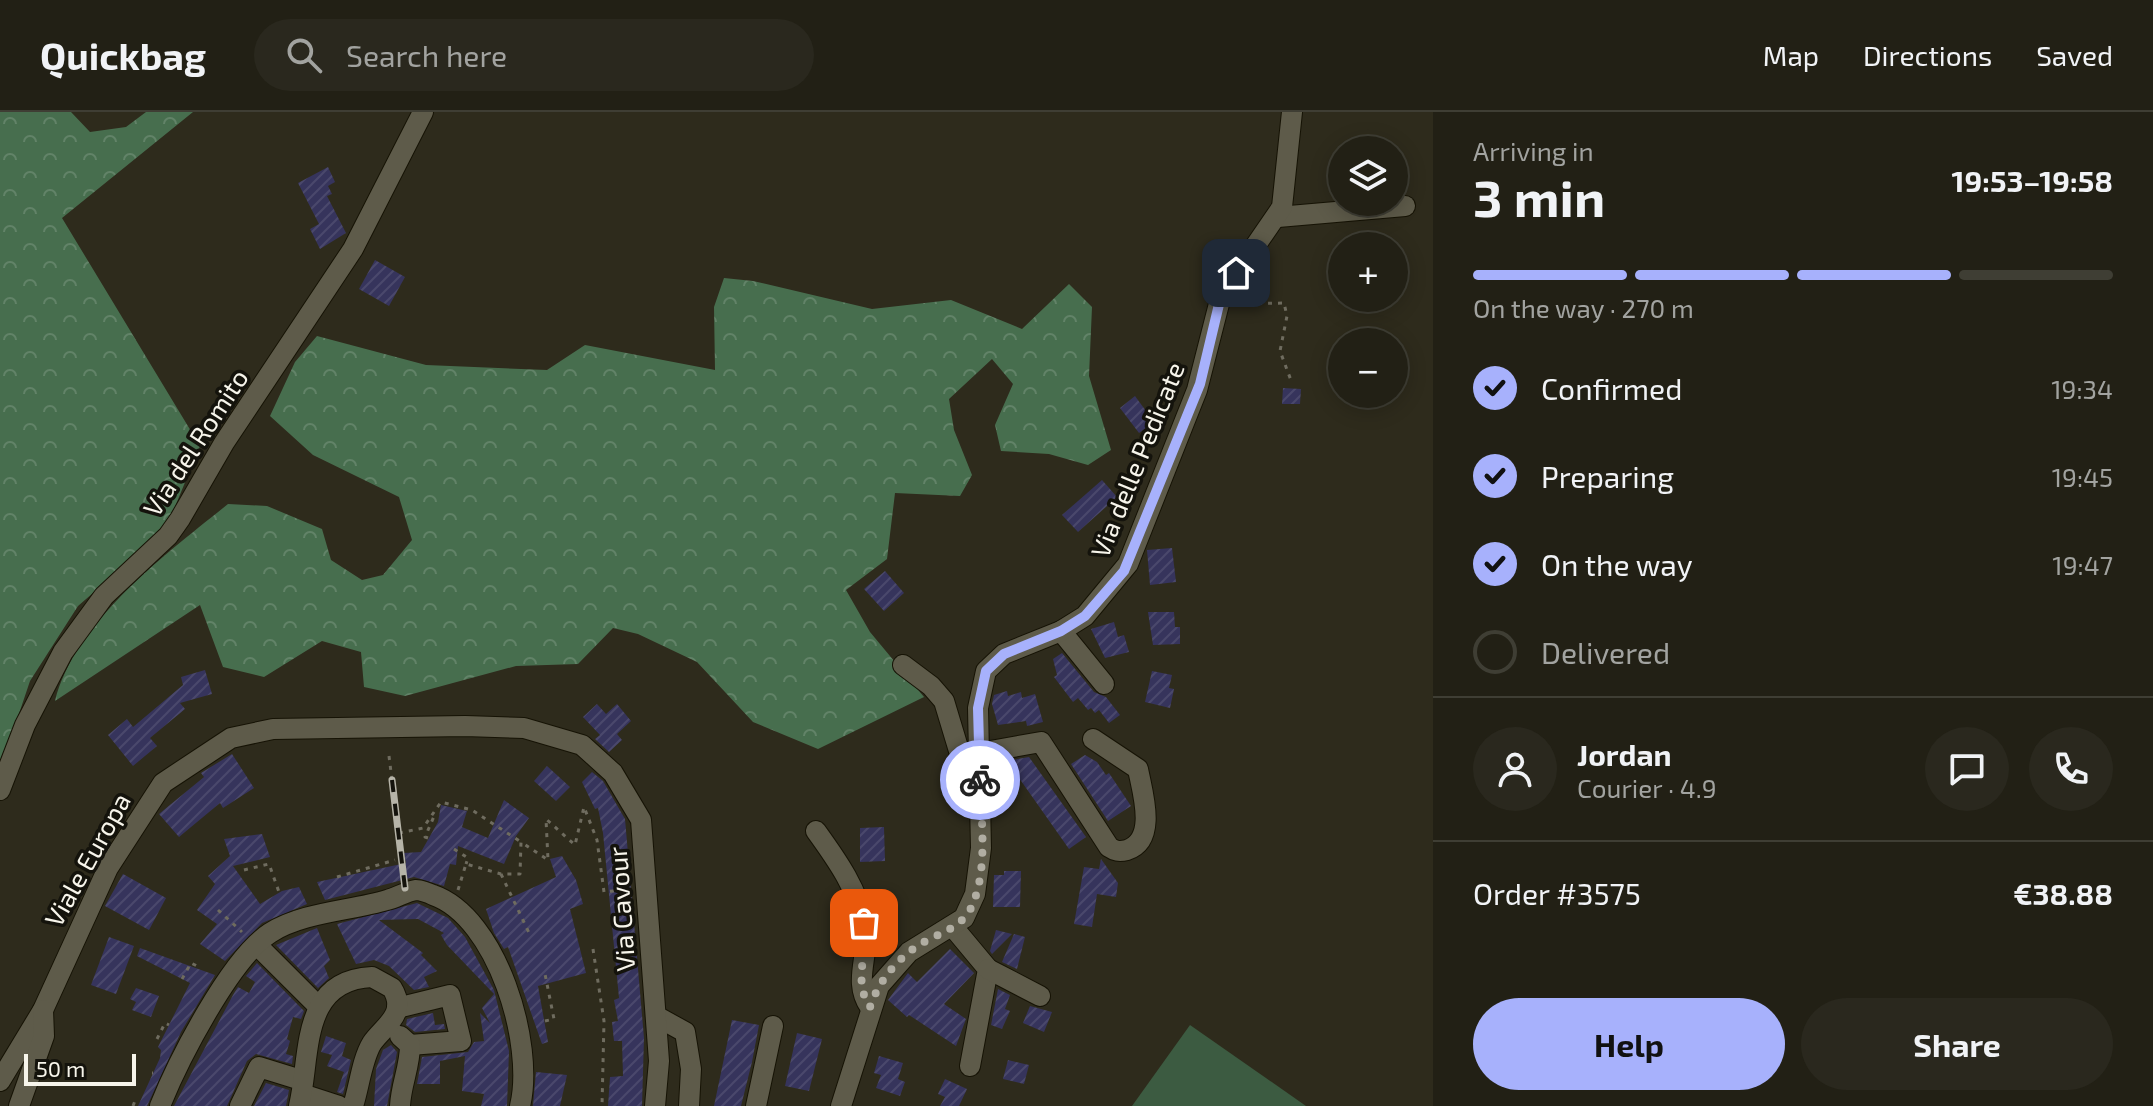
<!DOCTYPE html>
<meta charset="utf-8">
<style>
:root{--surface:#222015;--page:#2a281e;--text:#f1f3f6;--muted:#a2a3a0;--line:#3f3e34;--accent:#a7b1fc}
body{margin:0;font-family:"Exo 2",sans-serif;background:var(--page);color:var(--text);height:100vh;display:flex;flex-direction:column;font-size:30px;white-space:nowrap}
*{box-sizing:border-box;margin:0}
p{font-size:26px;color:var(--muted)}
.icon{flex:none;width:44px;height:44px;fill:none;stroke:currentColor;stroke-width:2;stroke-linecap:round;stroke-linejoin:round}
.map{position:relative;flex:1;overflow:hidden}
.panel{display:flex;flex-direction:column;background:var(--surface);width:720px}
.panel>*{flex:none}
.fabs{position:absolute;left:1328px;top:24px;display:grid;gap:16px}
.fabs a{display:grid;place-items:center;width:80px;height:80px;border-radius:50%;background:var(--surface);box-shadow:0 4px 20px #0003,0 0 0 2px var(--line);font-size:40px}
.scale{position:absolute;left:24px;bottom:20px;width:112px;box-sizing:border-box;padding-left:8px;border:4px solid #f7f5eb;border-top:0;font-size:22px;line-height:28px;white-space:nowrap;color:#f7f5eb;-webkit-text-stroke:6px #14130c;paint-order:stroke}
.pin{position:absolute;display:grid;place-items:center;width:68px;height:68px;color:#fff;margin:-34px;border-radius:16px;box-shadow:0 4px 12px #0006}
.courier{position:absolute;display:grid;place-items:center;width:80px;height:80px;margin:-40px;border:6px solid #a7b1fc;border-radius:50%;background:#fff;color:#222;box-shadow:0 2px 10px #0007}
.overview em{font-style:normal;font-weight:700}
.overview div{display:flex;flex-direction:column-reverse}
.overview{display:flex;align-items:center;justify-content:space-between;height:136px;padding:0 40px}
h1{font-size:52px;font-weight:700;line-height:60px}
.bar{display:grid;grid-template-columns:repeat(4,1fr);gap:12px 8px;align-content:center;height:96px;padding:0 40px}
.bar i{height:10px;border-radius:6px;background:var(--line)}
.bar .selected{background:var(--accent)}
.bar p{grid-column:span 4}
.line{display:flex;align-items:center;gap:20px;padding:0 40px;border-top:2px solid var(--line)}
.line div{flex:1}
.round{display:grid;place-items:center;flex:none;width:84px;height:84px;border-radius:42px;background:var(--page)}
ol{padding:0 40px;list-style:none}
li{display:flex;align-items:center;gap:24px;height:88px}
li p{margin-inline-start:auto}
li .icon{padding:8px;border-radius:50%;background:var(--accent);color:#111;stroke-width:4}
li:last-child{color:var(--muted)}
li i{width:44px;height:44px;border:4px solid var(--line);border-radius:50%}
.cta{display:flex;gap:16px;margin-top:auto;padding:16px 40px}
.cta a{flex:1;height:92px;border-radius:48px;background:var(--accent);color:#111;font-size:32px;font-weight:700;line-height:92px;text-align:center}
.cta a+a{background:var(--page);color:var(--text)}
header{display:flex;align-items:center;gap:48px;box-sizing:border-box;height:112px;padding:0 40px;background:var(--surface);border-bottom:2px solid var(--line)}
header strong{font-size:38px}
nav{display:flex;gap:44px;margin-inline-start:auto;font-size:28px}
.search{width:560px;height:72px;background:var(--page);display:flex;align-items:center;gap:20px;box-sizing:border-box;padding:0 28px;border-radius:44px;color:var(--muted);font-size:30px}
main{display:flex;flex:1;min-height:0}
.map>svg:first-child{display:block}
.grass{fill:#3c5b41}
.forest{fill:url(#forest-crowns)}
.building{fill:url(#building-hatch)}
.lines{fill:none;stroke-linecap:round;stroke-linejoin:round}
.minor-casing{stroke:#161305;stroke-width:22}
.path{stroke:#6f6c5f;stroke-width:3;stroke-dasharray:4 6;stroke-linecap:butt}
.minor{stroke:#5e5b4a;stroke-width:20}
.rail-casing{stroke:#b6b4a8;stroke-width:7}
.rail{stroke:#14130c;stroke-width:4;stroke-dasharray:12;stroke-linecap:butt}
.done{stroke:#b1aea3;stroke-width:8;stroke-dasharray:0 14.4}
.route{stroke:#a7b1fc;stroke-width:10}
.labels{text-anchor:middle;stroke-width:7;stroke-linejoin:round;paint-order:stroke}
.street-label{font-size:26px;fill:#f7f5eb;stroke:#14130c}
</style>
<header>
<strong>Quickbag</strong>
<div class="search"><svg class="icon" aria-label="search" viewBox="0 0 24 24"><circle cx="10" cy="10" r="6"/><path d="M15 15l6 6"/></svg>Search here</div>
<nav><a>Map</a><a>Directions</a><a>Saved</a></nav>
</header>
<main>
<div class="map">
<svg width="1433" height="994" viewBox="0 0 1433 994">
<defs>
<pattern id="forest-crowns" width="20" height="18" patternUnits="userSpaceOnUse" patternTransform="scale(2)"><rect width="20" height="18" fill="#476e4e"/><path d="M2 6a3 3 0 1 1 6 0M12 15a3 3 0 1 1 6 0" fill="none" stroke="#628368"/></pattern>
<pattern id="building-hatch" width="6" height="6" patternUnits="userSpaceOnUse" patternTransform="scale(2)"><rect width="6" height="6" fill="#36345c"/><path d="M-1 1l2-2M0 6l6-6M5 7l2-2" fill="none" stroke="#4a486c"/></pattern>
</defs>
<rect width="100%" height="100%" fill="#2e2b1c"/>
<!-- grass -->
<path class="grass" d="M1190 913 1306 994H1132Z"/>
<!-- forest -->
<g class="forest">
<path d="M0 0H71L90 20 126 15 146 0H193L62 106 200 334 172 402 147 434 78 494 30 569 0 658Z"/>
<path d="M724 166 753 169 872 197 951 188 1022 217 1069 172 1092 195 1089 264 1111 338 1088 353 1049 342 1001 339 995 313 1013 272 992 247 949 287 954 318 972 363 960 384 895 381 887 447 846 478 870 520 924 585 818 637 753 610 697 550 638 522 613 516 578 552 516 554 405 584 364 575 361 540 322 529 264 565 223 555 200 493 55 589C75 509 166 442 228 392L267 394 322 417 331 448 362 468 383 463 412 428 399 385 313 343 270 304 295 250 317 224 426 253 547 258 585 233 715 258 714 195Z"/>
</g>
<!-- building -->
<g class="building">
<path d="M328 55 335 70 328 74 332 82 327 84 346 121 320 137 310 117 319 112 298 71Z"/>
<path d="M375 148 405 165 389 194 359 177Z"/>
<path d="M1283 276 1301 277 1300 292H1282Z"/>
<path d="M1135 284 1154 310 1139 321 1120 296Z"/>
<path d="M1102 368 1117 385 1078 420 1062 403Z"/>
<path d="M1172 436 1176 470 1150 473 1147 438Z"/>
<path d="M885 459 904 481 884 499 864 477Z"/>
<path d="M1148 500H1174L1175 515H1180V532L1153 533Z"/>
<path d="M1114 510 1118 525 1124 523 1129 540 1105 546 1091 517Z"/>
<path d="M1062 541 1094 580 1106 585 1120 603 1109 611 1099 598 1095 601 1091 596 1088 598 1078 586 1073 590 1054 565 1057 563 1053 547Z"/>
<path d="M205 558 212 582 180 591 185 597 150 626 157 634 133 654 108 623 127 607 133 615 183 573 181 565Z"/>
<path d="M1152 559 1172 563 1169 576 1174 577 1170 596 1145 590Z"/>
<path d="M1007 579 1008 584 1021 580 1022 586 1035 582 1043 610 1027 614 1026 609 998 613 992 592 994 583Z"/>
<path d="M597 592 606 602 617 592 631 609 617 622 622 628 609 640 595 627 600 623 583 605Z"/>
<path d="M232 642 254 676 223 696 220 691 179 725 159 702 204 665 201 661Z"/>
<path d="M1085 643 1097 650 1106 663 1109 661 1131 694 1108 709 1071 652Z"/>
<path d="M1029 645 1086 725 1069 737 1007 649Z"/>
<path d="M547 654 570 675 556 689 534 669Z"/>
<path d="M592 660 603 669 625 707 644 926 642 994H608L610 965 623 964 622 929H614L612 910 618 909 614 888 619 886 603 721 598 696 595 697 582 670Z"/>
<path d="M504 688 529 706 516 724 504 752 458 734 456 753 450 752 444 774 414 765 325 788 317 770 406 751 404 741 421 740 438 710 441 693 467 699 462 715 488 726Z"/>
<path d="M884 715 885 749 860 750V716Z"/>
<path d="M262 722 270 745 233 754 260 792 282 779 299 775 307 792 262 811 225 849 200 832 217 812 197 798 215 772 208 764 230 744 224 727Z"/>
<path d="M562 744 576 768 583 792 570 797 586 861 538 874 548 930 542 932 508 835 504 837 494 821 486 797 556 765 550 747Z"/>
<path d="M1101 747 1118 771 1116 785 1097 782 1092 815 1074 812 1084 755 1099 757Z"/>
<path d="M1004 759H1021L1020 795H993L994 763H1004Z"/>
<path d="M123 762 166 786 149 818 105 794Z"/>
<path d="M417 791 448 806 465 825 494 878 509 939 507 994H481L484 982 462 979 465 944 440 949V972H417L422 945 468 940 474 930 484 929 480 901 490 911 482 896 494 882 447 833 441 823 444 821 418 807 379 808 423 841 421 843 437 859 424 865 429 875 414 878 389 854 374 848 356 852 337 812Z"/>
<path d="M317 816 330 848 324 854 329 866 318 876 276 833Z"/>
<path d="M996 818 1012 822 992 842 990 839Z"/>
<path d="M1014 822 1025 825 1017 857 1002 850Z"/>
<path d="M109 825 134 834 116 882 91 873Z"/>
<path d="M140 836 215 863 181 920 147 994H138L160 946 161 938 158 935 190 871 137 844Z"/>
<path d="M950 837 974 861 944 892 966 907 956 934 909 903 907 905 888 888 908 861 917 870Z"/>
<path d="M257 851 304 899 301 907 293 905 287 927 290 929 286 942 293 944 292 952 256 942 247 949 227 994H174L233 883 238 875 249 881 255 870 246 864Z"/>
<path d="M136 876 159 884 151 905 132 898 136 890 130 887Z"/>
<path d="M998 877 1010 883 1005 897 1010 899 1002 917 991 913Z"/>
<path d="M1030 894 1052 900 1044 920 1023 911Z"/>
<path d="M433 901 435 913 444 912 445 917 415 920 406 913 407 907Z"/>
<path d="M732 908 759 913 752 950 741 994H714Z"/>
<path d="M797 921 822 927 809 979 785 974Z"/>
<path d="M326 924 346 931 342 944 351 948 343 982 337 980 344 960 327 954 332 943 321 940Z"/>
<path d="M391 933 397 940 387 994H374L376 957 383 938Z"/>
<path d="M879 944 903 951 898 967 905 970 900 984 876 976 881 963 874 961Z"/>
<path d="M1008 948 1029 953 1024 972 1003 967Z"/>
<path d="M536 960 567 963 560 994H533Z"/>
<path d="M945 967 967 977 959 994H940L945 985 938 982Z"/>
<path d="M266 971 289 978 286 994H254Z"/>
</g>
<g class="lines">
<!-- minor casing -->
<g class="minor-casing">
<g id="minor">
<path d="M1278 105 1405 94"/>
<path d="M1061 519 1104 572"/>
<path d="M903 553 931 574 944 589 972 682"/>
<path d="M979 641 1041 630 1109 735C1115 739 1119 740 1127 738 1158 728 1142 679 1138 657L1093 627"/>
<path d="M0 678 25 613 63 540 104 484 168 424 180 407 224 331 353 137 423 0"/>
<path d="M816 719C837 748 859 779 865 815 870 844 852 869 870 895"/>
<path d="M953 815 988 857 970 954"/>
<path d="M257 833 318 894"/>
<path d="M988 857 1040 884"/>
<path d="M397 896 450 883 461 929 410 933"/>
<path d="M656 904 685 920 691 957 689 994"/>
<path d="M400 924 410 933C410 955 401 972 400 994"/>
<path d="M0 969 43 898 108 756 163 671 231 626 273 617 465 614 524 616 582 633 613 661 641 708 659 949 655 994"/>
<path d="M302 982 339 994"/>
<path d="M19 994 44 924 43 898"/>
<path d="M160 994C178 949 230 847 270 821 303 800 350 799 387 788 396 786 407 779 416 778 420 778 429 781 433 783 497 805 535 932 520 994"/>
<path d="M240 994 259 955 301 968"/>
<path d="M299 994C311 945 299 868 372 865L392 876C408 902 384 914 372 931 362 947 359 976 353 994"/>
<path d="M756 994 773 914"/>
<path d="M841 994 879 874 909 840 964 806 975 782 981 736 978 596 986 559 1004 542 1061 519 1085 504 1128 452 1197 278 1221 184 1282 95 1292 0"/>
</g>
</g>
<!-- path -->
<g class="path">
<path d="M1238 192 1284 191 1287 204 1280 239 1292 271"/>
<path d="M389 644 392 668"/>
<path d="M399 721 423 716 441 690 472 698 521 730"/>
<path d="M428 726 425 725 435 702"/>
<path d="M454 737 468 746 466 752"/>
<path d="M244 758 269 752 279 780"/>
<path d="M501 762 531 825"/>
<path d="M337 765 395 748"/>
<path d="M458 778 466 752 501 762H520L521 730 548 748 546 707 575 733 584 695 597 728 604 780 631 777"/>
<path d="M218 798 242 820"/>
<path d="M593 837 604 909 602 994"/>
<path d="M182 867 191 851 199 855"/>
<path d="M545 909 554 907 545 862"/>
<path d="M157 927 165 911 169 913"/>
<path d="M152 961H153"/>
<path d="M133 994 136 986"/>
</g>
<!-- minor -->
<use href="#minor" class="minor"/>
<!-- rail casing -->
<g class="rail-casing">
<path id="rail" d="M392 668 405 776"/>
</g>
<!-- rail -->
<use href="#rail" class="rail"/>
</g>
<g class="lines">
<!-- done -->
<path class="done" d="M864 811C869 840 852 869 870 895 879 868 899 844 924 830 941 821 960 815 970 798 989 761 981 708 980 668"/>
<!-- route -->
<path class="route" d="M980 668 978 596 986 559 1004 542 1061 519 1085 504 1124 459 1200 272 1221 184 1236 161"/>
</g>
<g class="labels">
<!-- street labels -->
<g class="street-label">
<text transform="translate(196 331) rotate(-57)" y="9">Via del Romito</text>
<text transform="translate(1138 348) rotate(-68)" y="9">Via delle Pedicate</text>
<text transform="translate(88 748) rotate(-61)" y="9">Viale Europa</text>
<text transform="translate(622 797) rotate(-94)" y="9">Via Cavour</text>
</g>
</g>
</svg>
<div class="fabs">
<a><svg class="icon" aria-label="layers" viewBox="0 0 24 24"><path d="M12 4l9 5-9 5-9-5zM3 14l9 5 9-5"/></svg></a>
<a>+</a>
<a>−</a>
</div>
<div class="scale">50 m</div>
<div class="pin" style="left:864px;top:811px;background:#ea580c"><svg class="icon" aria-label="bag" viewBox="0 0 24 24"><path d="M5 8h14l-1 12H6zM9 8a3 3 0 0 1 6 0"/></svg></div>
<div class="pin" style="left:1236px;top:161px;background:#1f2937"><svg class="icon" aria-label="home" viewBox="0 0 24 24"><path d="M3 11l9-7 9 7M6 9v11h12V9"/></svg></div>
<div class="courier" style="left:980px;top:668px"><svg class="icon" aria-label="bike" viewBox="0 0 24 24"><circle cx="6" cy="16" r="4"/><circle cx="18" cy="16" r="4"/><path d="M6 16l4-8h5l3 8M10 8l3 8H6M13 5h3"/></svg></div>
</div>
<section class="panel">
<div class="overview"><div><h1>3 min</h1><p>Arriving in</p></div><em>19:53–19:58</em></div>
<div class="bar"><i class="selected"></i><i class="selected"></i><i class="selected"></i><i></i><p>On the way · 270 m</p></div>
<ol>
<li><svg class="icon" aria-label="check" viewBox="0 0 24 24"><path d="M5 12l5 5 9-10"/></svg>Confirmed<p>19:34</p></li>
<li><svg class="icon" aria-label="check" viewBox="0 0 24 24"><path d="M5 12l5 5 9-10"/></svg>Preparing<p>19:45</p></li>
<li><svg class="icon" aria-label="check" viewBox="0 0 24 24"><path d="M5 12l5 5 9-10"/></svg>On the way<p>19:47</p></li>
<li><i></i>Delivered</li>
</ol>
<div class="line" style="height:144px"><a class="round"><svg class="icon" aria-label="person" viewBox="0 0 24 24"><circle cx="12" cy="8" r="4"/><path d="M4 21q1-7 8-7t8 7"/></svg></a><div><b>Jordan</b><p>Courier · 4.9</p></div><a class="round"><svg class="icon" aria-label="chat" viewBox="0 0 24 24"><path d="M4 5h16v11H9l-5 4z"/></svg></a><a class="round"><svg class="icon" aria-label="phone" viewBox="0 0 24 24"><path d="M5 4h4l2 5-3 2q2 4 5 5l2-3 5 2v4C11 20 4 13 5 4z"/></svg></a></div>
<div class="line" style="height:104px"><div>Order #3575</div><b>€38.88</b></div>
<div class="cta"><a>Help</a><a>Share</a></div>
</section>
</main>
